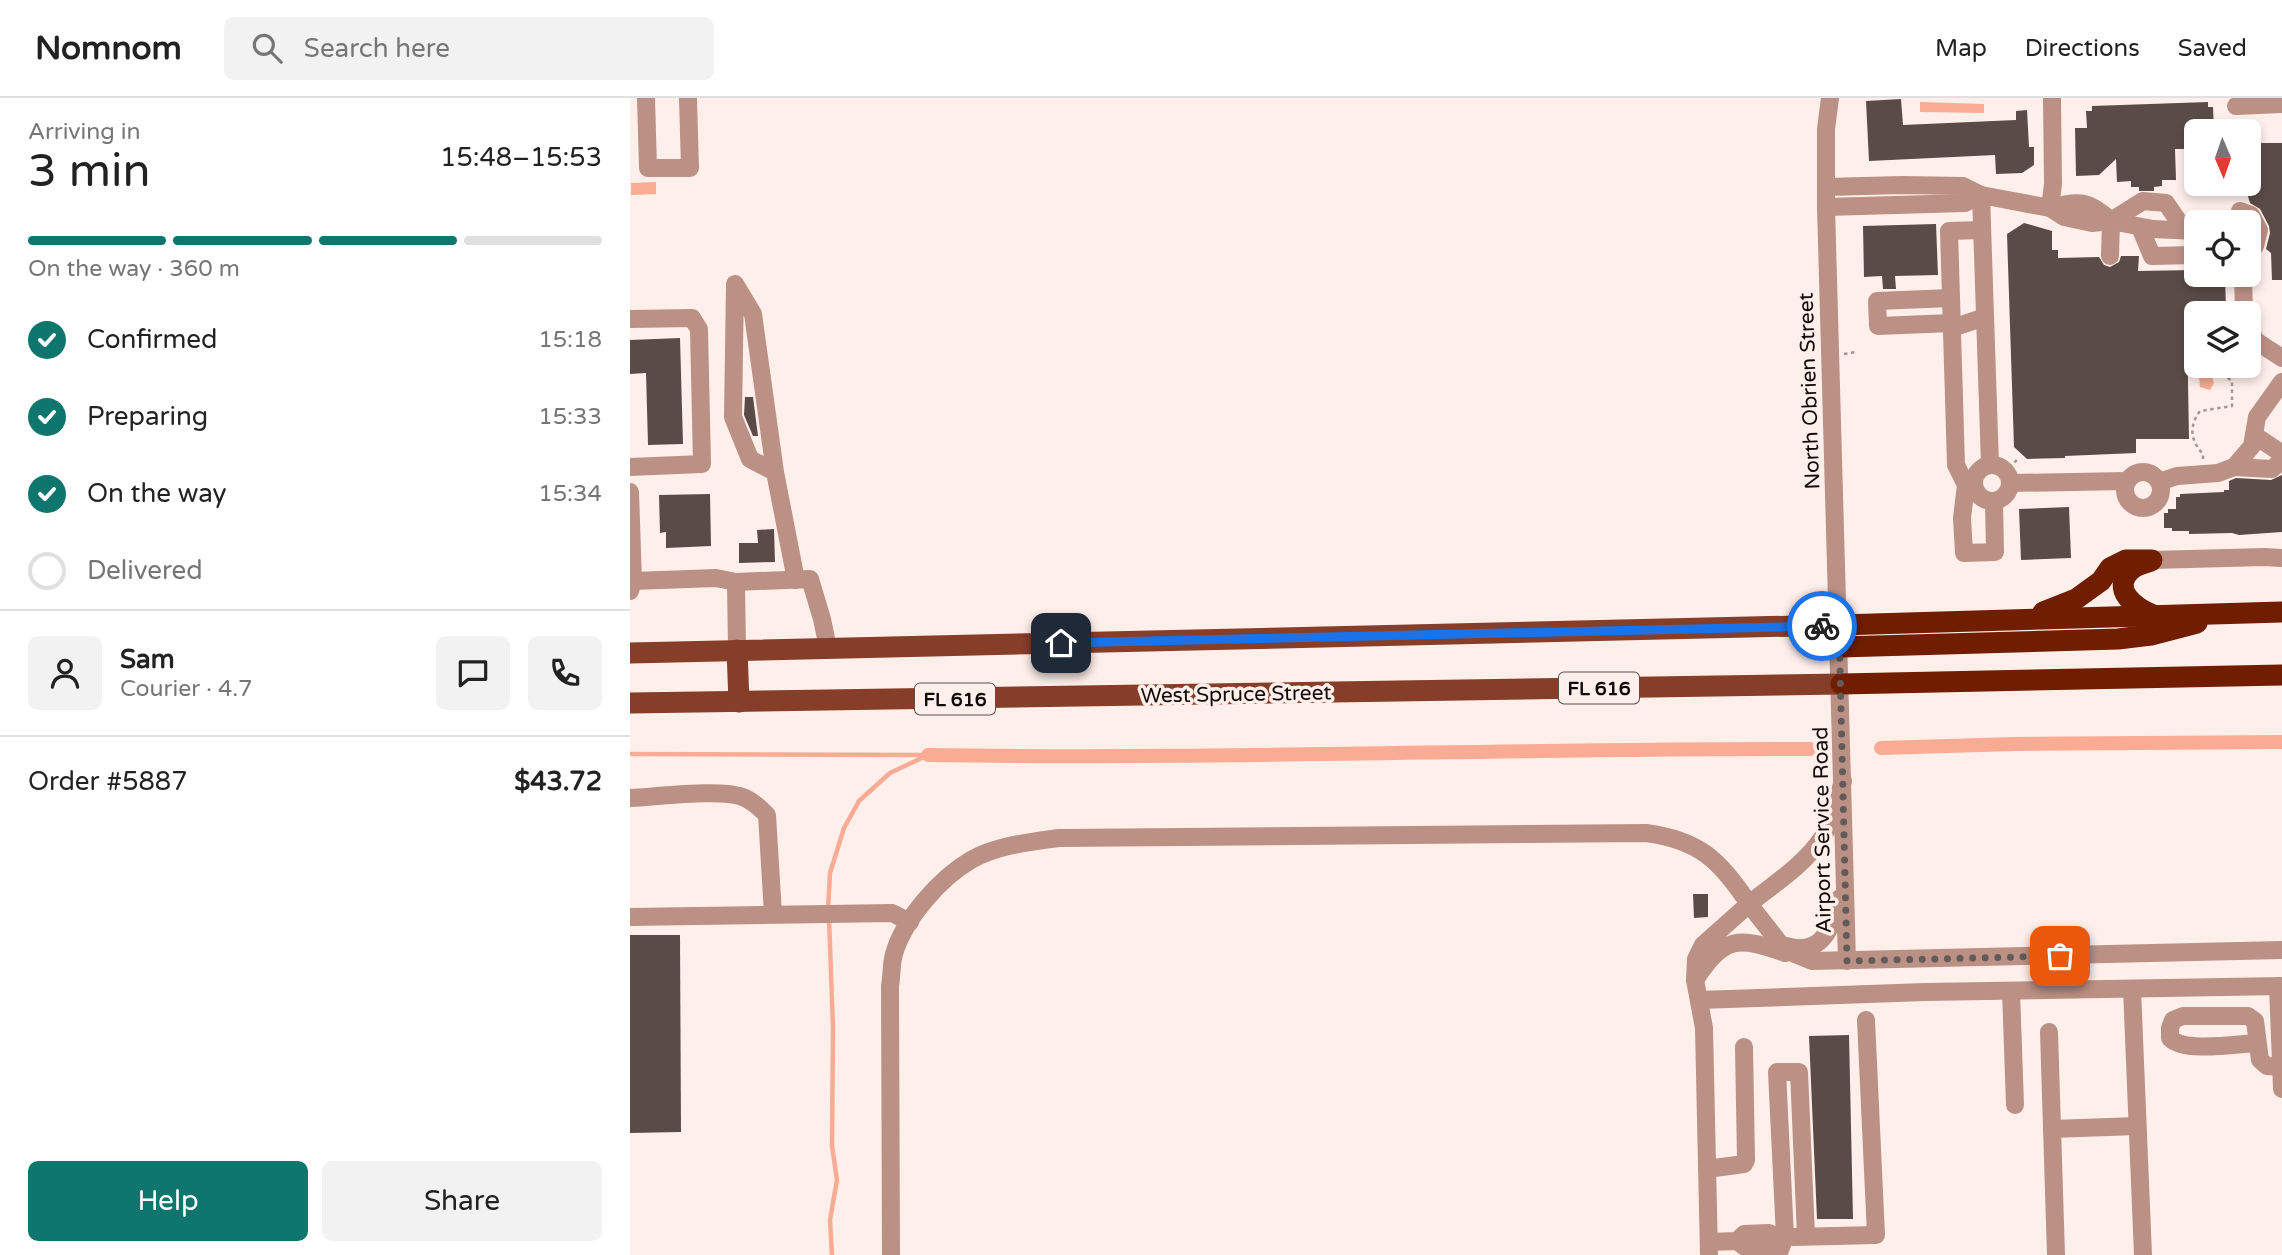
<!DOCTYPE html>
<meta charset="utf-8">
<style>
:root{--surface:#fff;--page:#f2f2f2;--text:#222;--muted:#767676;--line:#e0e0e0;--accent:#0f766e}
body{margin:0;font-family:"Varela Round",sans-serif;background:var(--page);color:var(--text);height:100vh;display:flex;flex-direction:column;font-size:26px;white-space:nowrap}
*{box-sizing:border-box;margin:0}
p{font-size:23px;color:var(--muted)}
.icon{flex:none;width:38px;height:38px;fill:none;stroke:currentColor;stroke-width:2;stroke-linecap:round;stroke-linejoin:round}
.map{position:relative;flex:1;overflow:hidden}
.sheet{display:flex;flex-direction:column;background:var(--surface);width:630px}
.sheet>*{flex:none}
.needle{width:46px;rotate:178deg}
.tools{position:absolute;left:1554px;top:21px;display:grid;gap:14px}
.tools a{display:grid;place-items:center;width:77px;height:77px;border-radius:10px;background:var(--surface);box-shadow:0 4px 10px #0003;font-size:35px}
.pin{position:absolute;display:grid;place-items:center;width:60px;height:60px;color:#fff;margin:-30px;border-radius:14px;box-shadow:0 4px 10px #0006}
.courier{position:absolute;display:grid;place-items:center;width:70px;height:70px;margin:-35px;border:5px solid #1a73e8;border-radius:50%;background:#fff;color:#222;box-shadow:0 2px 9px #0007}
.summary em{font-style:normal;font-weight:600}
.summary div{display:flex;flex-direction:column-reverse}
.summary{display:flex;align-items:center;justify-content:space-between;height:119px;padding:0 28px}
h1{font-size:46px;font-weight:600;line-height:52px}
.bar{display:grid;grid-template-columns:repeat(4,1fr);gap:10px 7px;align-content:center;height:84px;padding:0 28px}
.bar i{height:9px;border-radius:5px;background:var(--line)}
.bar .selected{background:var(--accent)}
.bar p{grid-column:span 4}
.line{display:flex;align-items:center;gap:18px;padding:0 28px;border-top:2px solid var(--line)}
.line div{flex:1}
.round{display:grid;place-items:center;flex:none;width:74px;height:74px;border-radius:10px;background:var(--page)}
ol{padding:0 28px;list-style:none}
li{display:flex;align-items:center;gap:21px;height:77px}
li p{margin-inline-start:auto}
li .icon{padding:7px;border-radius:50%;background:var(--accent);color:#fff;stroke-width:4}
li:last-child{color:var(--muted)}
li i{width:38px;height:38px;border:4px solid var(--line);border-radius:50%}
.cta{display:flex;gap:14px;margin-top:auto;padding:14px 28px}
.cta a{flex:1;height:80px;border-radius:10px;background:var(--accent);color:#fff;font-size:28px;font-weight:600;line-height:80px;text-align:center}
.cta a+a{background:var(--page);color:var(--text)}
header{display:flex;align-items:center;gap:42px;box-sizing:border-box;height:98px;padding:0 35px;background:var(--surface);border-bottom:2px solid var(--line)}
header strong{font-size:33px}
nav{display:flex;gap:38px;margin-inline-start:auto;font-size:24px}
.search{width:490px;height:63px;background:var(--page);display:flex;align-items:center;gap:18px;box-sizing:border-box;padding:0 24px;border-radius:10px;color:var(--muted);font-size:26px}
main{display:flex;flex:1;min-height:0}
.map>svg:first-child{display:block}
.water{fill:#f9ab94}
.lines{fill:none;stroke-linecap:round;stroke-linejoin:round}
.stream{stroke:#f9ab94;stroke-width:4.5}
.canal{stroke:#f9ab94;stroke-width:14}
.building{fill:#5a4b46}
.path{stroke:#a39794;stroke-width:2.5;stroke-dasharray:3.5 3.5;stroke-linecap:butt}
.minor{stroke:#bc9185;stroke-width:18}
.major{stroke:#863e29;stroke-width:21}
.highway{stroke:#701d00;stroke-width:21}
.done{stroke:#645a58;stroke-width:7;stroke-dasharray:0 12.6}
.route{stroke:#1a73e8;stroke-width:9}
.labels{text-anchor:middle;stroke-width:7;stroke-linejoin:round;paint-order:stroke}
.shield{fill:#ffefeb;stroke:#584f4d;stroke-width:2}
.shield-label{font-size:19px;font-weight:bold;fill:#100a09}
.street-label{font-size:21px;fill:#100a09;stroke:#ffefeb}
</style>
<header>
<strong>Nomnom</strong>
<div class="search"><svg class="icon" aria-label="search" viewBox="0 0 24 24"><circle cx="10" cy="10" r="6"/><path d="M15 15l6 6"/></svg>Search here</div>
<nav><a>Map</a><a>Directions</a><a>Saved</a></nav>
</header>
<main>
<section class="sheet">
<div class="summary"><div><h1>3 min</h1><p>Arriving in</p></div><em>15:48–15:53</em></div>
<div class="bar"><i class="selected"></i><i class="selected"></i><i class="selected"></i><i></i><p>On the way · 360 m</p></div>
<ol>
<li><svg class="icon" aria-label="check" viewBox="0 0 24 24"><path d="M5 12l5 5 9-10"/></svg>Confirmed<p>15:18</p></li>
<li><svg class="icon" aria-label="check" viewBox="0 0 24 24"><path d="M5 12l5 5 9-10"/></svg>Preparing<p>15:33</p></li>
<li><svg class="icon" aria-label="check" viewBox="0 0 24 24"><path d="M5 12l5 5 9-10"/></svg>On the way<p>15:34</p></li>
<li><i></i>Delivered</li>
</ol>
<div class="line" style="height:126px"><a class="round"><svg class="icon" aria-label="person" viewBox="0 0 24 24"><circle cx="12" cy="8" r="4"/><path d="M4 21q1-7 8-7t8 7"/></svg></a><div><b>Sam</b><p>Courier · 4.7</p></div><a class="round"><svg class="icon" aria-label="chat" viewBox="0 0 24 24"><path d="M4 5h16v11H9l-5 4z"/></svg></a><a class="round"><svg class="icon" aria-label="phone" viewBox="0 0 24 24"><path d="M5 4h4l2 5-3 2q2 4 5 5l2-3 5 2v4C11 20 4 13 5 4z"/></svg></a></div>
<div class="line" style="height:91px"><div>Order #5887</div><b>$43.72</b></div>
<div class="cta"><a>Help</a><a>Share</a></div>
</section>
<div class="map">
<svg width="1652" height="1157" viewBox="0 0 1652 1157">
<rect width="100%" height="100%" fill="#ffefeb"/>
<!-- water -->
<g class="water">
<path d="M1290 4 1354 6V15L1290 14Z"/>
<path d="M1566 62V86H1572L1573 89 1572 95 1566 97C1552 91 1553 75 1560 64Z"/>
<path d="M26 84V96L1 97V85Z"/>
<path d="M1568 268H1578L1584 285 1580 292 1570 289Z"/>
</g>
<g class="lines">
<!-- stream -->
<g class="stream">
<path d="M0 656 297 657"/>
<path d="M198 811 200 775 214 730 229 703 260 675 298 657"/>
<path d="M199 820 203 930 202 1048 207 1082 200 1122 202 1157"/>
</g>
<!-- canal -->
<g class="canal">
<path d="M1251 650 1384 646 1652 644"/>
<path d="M298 657C592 662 886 650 1180 651"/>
</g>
</g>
<!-- building -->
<g class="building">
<path d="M1271 1 1273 27 1386 22V13L1397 12 1399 49H1404V67L1392 75 1366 76 1365 57 1239 63 1236 3Z"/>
<path d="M1578 4V9H1583L1584 33H1566V51H1545L1546 82H1532V88L1524 89V93H1509V89H1501V83L1487 84 1486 61 1469 77 1446 78 1445 30H1457L1456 13H1462V8Z"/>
<path d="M1623 45H1652V182H1642L1641 155 1636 151 1640 135 1639 128 1630 111 1620 105 1617 95Z"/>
<path d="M1394 125 1422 133V152H1428V160L1469 159 1474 167 1480 169 1489 164 1491 158H1509L1508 173 1566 172V177H1595L1596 213 1566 215V226H1557L1559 341H1506V355L1435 358V360L1397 361 1384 349 1377 136Z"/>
<path d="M1306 126 1308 177 1265 178 1266 191H1253L1252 178 1234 179 1233 128Z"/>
<path d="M50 240 53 346 18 347 16 275 0 276V242Z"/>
<path d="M115 299H123L128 338H123L114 317Z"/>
<path d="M1652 377V434L1609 437 1602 435 1559 436V433H1542V430H1534V415H1538V411H1546V399H1550V396L1594 394V392H1599V383L1606 380 1641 382Z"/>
<path d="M80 396 81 448 36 450V434L30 435 29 397Z"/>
<path d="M1439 409 1441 460 1391 462 1389 411Z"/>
<path d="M144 431 145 464 109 465V445H128L127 432Z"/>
<path d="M1063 796H1078V819L1064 820Z"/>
<path d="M0 837H50L51 1034 0 1035Z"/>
<path d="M1219 937 1223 1121H1187L1179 938Z"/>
</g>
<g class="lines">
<!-- path -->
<g class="path">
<path d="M1214 256 1226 254"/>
<path d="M1573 361V356C1561 343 1558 329 1570 313L1602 308V283L1595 278 1590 268"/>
<path d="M1379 369 1387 362"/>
</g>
<!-- minor -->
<g class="minor">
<path d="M16 0 18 70H60L58 0"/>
<path d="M1200 0 1196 31V109L1217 863"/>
<path d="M1606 8 1652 6"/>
<path d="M1196 89 1272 87 1333 88 1351 97 1420 110 1434 119 1462 125 1481 123 1523 131 1566 133"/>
<path d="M1351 97 1360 367"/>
<path d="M1196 109 1335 105 1351 97"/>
<path d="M1420 110 1423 86 1422 0"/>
<path d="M1420 110C1448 102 1459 102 1481 123"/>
<path d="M1610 113 1621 117 1629 132 1625 148 1619 152"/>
<path d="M1481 123 1513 103 1536 105 1547 121 1550 132"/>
<path d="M1510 129 1522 158 1564 157 1566 133"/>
<path d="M1352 132 1319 133 1326 367 1336 387 1332 420 1334 455 1365 454 1364 403"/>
<path d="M1480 158 1481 123"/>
<path d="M1613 177 1614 215"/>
<path d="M1321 200 1247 203 1248 228 1322 225"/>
<path d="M0 221 62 220 69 231 72 366 0 369"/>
<path d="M1322 230 1355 219"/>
<path d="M1619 231 1626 243 1652 260"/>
<circle cx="1362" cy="385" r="18"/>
<path d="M1604 369 1642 371 1649 365 1651 358 1648 353 1624 337"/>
<path d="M145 374 120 361 103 319 105 186 123 216 145 374 166 482"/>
<circle cx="1513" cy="392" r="18"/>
<path d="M1529 384 1547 378 1588 375 1604 369 1622 348 1627 319 1652 284"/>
<path d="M1381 385 1497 383"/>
<path d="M0 394 3 483 0 493"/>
<path d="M1522 462 1634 459 1652 460"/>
<path d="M3 483 86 480 106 484 180 481 192 521 198 550"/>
<path d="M106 484 107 552"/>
<path d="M0 700C27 699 93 690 115 700 124 704 130 710 137 717L143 816"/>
<path d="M0 819 262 815 280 824"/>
<path d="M1157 848C1192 859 1203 828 1210 800"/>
<path d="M1065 882C1094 838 1108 838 1155 855"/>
<path d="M1648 888 1652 991"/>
<path d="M1502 891 1513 1157"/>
<path d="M1381 893 1385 1007"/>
<path d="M1069 902 1295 894 1652 888"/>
<path d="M1419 934 1426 1157"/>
<path d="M1627 945C1606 946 1554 955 1540 940V930L1543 922 1553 918H1618L1625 923 1630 962 1637 968 1652 969"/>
<path d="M1422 1031 1507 1028"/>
<path d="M1077 1071 1114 1066 1116 1062 1114 949"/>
<path d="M1163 1139 1246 1137 1236 922"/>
<path d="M1079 1144 1107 1143 1115 1149 1140 1148 1149 1139 1139 1135 1114 1136 1107 1143"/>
<path d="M261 1157 260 888C262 878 261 866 264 856 274 821 310 780 341 762 368 747 400 744 429 740L1016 735C1069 742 1090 762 1119 806 1144 786 1174 767 1192 740 1203 723 1207 702 1213 683"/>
<path d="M1079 1157 1074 930 1065 882 1066 861 1073 847 1119 806 1155 852 1182 863 1652 852"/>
<path d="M1148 1157 1155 1139 1147 974H1169L1176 1138"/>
</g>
<!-- major -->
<g class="major">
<path d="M107 552 109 604"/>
<path d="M0 555 1209 527"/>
<path d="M0 605 1211 586"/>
</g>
<!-- highway -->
<g class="highway">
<path d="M1521 463C1515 465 1506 467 1501 472 1480 492 1506 510 1523 517"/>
<path d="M1413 514 1446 501 1471 483 1480 470 1496 462H1522"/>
<path d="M1209 527 1652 514"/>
<path d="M1210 549 1488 541 1521 537 1567 525"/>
<path d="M1211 586 1652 577"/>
</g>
</g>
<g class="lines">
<!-- done -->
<path class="done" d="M1192 528 1209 527 1217 863 1430 858"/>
<!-- route -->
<path class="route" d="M431 545 1192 528"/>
</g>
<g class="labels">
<!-- shield labels -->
<g class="shield">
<rect x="929" y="574.5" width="80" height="31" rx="5"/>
<rect x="285" y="585.5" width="80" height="31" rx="5"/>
</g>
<g class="shield-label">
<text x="969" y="597">FL 616</text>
<text x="325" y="608">FL 616</text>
</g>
<!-- street labels -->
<g class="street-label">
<text transform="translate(1179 293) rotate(-92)" y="7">North Obrien Street</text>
<text transform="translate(606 596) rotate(-1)" y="7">West Spruce Street</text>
<text transform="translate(1192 732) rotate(-91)" y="7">Airport Service Road</text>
</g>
</g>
</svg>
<div class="tools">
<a><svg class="needle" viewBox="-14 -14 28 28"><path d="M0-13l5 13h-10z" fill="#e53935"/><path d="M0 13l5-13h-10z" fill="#767676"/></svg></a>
<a><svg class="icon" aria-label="locate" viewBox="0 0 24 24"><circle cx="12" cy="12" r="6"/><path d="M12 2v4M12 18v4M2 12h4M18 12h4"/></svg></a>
<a><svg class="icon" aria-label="layers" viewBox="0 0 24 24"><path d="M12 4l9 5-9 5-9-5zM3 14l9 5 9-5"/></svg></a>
</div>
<div class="pin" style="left:1430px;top:858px;background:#ea580c"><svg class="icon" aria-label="bag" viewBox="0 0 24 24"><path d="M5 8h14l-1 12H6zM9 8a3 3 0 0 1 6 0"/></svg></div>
<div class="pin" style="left:431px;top:545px;background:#1f2937"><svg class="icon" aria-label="home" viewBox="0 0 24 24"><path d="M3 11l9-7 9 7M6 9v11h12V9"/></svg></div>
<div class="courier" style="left:1192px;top:528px"><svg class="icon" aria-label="bike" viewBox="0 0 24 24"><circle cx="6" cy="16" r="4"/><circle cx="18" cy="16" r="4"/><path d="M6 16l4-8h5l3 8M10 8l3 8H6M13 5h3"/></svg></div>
</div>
</main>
